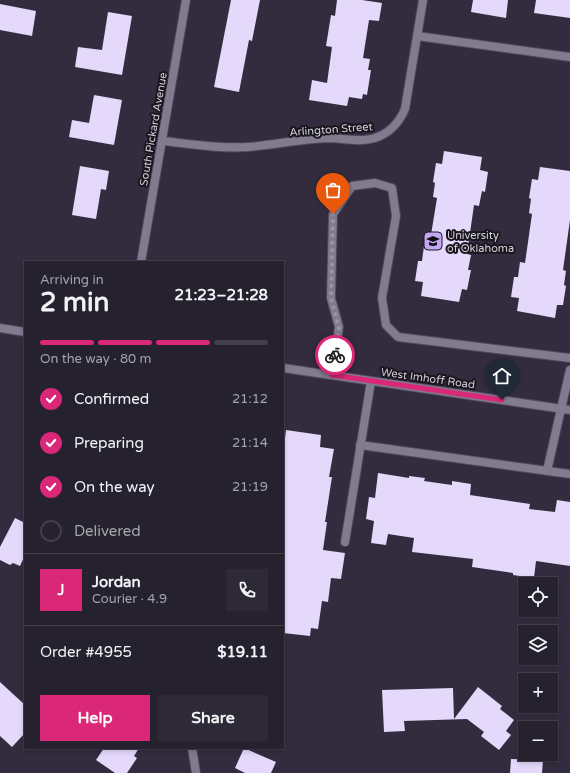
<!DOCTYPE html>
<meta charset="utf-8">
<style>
:root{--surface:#26212e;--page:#2e2936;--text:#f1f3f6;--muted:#a4a3aa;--line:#423e4a;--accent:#db2777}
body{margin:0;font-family:"Varela Round",sans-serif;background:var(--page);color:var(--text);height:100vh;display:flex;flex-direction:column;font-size:15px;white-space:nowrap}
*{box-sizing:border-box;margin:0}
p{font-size:13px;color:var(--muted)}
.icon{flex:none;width:22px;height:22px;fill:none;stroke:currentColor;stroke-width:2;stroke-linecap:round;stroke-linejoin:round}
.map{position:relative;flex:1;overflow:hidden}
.sheet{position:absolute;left:24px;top:261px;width:260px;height:488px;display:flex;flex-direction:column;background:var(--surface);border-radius:0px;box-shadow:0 2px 6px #0003,0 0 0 1px var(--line)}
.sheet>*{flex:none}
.controls{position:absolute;left:518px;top:577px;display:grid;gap:8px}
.controls a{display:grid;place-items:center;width:40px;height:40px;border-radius:0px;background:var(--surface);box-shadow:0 2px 6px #0003,0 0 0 1px var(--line);font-size:20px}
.pin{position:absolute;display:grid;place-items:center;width:34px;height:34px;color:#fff;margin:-41px -17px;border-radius:50% 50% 50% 0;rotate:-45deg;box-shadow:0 0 4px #0007}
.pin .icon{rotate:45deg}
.courier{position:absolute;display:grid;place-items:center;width:40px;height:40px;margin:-20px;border:3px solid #db2777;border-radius:50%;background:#fff;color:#222;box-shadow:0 1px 5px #0007}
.summary em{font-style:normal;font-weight:800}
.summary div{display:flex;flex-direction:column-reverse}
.summary{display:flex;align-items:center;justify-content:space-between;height:68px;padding:0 16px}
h1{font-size:26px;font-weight:800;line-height:30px}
.bar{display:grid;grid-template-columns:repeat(4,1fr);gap:6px 4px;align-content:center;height:48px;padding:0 16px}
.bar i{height:5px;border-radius:3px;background:var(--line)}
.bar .on{background:var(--accent)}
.bar p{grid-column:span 4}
.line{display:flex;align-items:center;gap:10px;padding:0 16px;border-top:1px solid var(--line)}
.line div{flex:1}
.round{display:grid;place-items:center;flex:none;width:42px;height:42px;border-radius:0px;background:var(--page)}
ol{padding:0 16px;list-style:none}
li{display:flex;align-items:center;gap:12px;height:44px}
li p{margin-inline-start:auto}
li .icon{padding:4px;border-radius:50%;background:var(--accent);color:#fff;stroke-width:4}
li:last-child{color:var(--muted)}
li i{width:22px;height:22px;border:2px solid var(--line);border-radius:50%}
.primary-button{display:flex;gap:8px;margin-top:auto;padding:8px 16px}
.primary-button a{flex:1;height:46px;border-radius:0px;background:var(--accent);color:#fff;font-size:16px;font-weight:800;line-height:46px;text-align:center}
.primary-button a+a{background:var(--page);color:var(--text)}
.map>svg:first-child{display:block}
.building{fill:#e4d8fb}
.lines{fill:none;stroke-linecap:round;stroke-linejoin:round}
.service-casing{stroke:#4f4858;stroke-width:10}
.minor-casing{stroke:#4f4858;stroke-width:10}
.tertiary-casing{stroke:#4f4858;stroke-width:10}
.service{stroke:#827a8f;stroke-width:8}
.minor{stroke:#827a8f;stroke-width:8}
.tertiary{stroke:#827a8f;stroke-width:8}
.done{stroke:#9b96a4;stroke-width:4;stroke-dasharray:0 7.2}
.route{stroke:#db2777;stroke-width:5}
.labels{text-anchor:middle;stroke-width:4;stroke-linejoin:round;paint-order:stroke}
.street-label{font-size:11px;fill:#d3cfdb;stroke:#19161e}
.poi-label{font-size:11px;fill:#d3cfdb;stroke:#19161e;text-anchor:start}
</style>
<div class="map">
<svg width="570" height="773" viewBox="0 0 570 773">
<rect width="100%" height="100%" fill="#332c3e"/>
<!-- building -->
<g class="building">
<path d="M231 0H260L252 41 249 40 239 92 214 87Z"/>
<path d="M337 0H362L382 3 379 21 369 20 363 58 370 59 368 70H371L367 95 363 94 362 99 349 97 347 106 309 100 312 80 327 83 332 47 326 46 331 15 335 16Z"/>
<path d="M473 0H508L506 18 471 12Z"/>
<path d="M536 0H570V18L534 13Z"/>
<path d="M0 4 36 11 32 36 0 30Z"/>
<path d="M108 12 132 16 122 75 75 67 78 47 102 50Z"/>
<path d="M94 95 122 100 114 145 69 137 72 120 89 123Z"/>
<path d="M444 151 482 157 480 170 488 172 485 192 482 191 479 206 474 205 467 254 471 255 468 270H471L467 290 462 289 459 302 421 296 423 282 415 281 418 261H422L424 246 429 247 437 198 433 197 435 183 433 182 436 163 442 164Z"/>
<path d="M80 166 109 171 106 190 101 189 96 219 72 215Z"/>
<path d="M540 167 570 171V220L563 270 566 271 564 285 566 286 563 305H557L555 318 517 311 519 298 511 297 514 277H518L520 262 525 263 532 214 529 213 531 199 529 198 532 179 538 180Z"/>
<path d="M286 430 321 435 320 447 334 449 329 477H332L325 522H327L323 550 345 553 341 579 331 578 328 602 322 601 318 629 311 628 310 636 283 633V454Z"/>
<path d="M378 473 409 478V476L425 478 424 481 452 485V481L471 484 470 495 530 504 529 509 555 512 557 500 570 502V566L536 561 534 578 513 575V573L472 567 473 559 412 552 414 538 388 534 386 545 371 543 374 521 366 519 369 497 375 498Z"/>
<path d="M15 518 25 523V555L20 566 13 563 10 565 0 560V547Z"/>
<path d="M0 682 25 705V733L12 747 0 736Z"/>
<path d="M478 687 502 706 500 709 514 720 506 731 511 735 499 750 481 736 484 732 467 719 404 721 405 731 384 732 382 690 453 688 454 719Z"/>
<path d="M104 748H139L134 756 137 758 127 773H115L96 760Z"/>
<path d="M244 748 276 762 271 773H245L235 768Z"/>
<path d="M511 759 543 760 542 773H510Z"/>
</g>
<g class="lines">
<!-- service casing -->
<g class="service-casing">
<g id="service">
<path d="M332 375 339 327 331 298 333 214 352 186 375 183 392 188 396 216 382 298 386 325 398 337 570 358"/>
<path d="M561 409 570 370"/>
</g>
</g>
<!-- minor casing -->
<g class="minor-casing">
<g id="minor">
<path d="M417 36 570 57"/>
<path d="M163 141C191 144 220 149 248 147 274 145 300 139 327 138 342 138 360 143 375 138 390 133 399 123 405 109L423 0"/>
<path d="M141 262 186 0"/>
<path d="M360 445 570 474"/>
<path d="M547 471 561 409"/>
<path d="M345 542 371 381"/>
<path d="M192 748 196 773"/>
</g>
</g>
<!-- tertiary casing -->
<g class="tertiary-casing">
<g id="tertiary">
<path d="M0 328 25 332"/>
<path d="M283 368 570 410"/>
</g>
</g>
<!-- service -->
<use href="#service" class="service"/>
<!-- minor -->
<use href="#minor" class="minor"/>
<!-- tertiary -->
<use href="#tertiary" class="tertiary"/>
</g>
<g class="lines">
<!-- done -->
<path class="done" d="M333 214 331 298 339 328 335 355"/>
<!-- route -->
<path class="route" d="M335 355 332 375 502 400"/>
</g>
<!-- icons -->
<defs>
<g id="university-square" transform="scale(1)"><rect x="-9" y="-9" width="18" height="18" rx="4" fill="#c3a7f2" stroke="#19161e"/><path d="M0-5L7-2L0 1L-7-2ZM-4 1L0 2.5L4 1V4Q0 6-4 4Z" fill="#111"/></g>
</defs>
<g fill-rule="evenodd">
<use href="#university-square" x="433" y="241"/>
</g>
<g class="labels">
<!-- street labels -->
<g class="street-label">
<text transform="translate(153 129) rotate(-80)" y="4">South Pickard Avenue</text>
<text transform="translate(331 129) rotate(-4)" y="4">Arlington Street</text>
<text transform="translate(428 378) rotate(8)" y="4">West Imhoff Road</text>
</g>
<!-- poi labels -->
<g class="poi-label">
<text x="447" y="239">University<tspan x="447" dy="13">of Oklahoma</tspan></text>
</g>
</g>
</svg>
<div class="controls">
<a><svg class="icon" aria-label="locate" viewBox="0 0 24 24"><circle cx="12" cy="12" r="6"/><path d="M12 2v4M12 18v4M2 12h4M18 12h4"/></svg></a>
<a><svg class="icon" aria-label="layers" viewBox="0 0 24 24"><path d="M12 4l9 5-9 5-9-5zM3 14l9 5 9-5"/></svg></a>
<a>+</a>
<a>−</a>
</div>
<div class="pin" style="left:333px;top:214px;background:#ea580c"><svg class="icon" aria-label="bag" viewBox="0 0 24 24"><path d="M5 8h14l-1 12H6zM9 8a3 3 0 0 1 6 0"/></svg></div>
<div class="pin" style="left:502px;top:400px;background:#1f2937"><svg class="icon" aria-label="home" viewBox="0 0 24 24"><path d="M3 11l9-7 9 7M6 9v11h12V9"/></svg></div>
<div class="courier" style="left:335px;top:355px"><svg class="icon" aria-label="bike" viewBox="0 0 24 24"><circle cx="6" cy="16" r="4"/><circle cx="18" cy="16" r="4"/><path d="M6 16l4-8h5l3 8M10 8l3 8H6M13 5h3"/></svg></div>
<section class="sheet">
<div class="summary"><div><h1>2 min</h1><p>Arriving in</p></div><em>21:23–21:28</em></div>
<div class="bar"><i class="on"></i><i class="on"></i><i class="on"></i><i></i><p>On the way · 80 m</p></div>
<ol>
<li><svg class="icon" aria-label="check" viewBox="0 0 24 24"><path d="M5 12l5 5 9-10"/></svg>Confirmed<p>21:12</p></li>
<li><svg class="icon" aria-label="check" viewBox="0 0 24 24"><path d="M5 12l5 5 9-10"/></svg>Preparing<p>21:14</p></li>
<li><svg class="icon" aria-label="check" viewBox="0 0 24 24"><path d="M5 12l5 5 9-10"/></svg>On the way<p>21:19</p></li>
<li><i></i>Delivered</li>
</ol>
<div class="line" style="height:72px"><b class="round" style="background:var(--accent);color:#fff">J</b><div><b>Jordan</b><p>Courier · 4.9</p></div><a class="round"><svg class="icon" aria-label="phone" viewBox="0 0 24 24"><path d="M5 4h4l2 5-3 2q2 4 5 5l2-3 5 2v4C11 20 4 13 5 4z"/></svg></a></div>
<div class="line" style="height:52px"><div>Order #4955</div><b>$19.11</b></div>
<div class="primary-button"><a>Help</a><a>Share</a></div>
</section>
</div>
